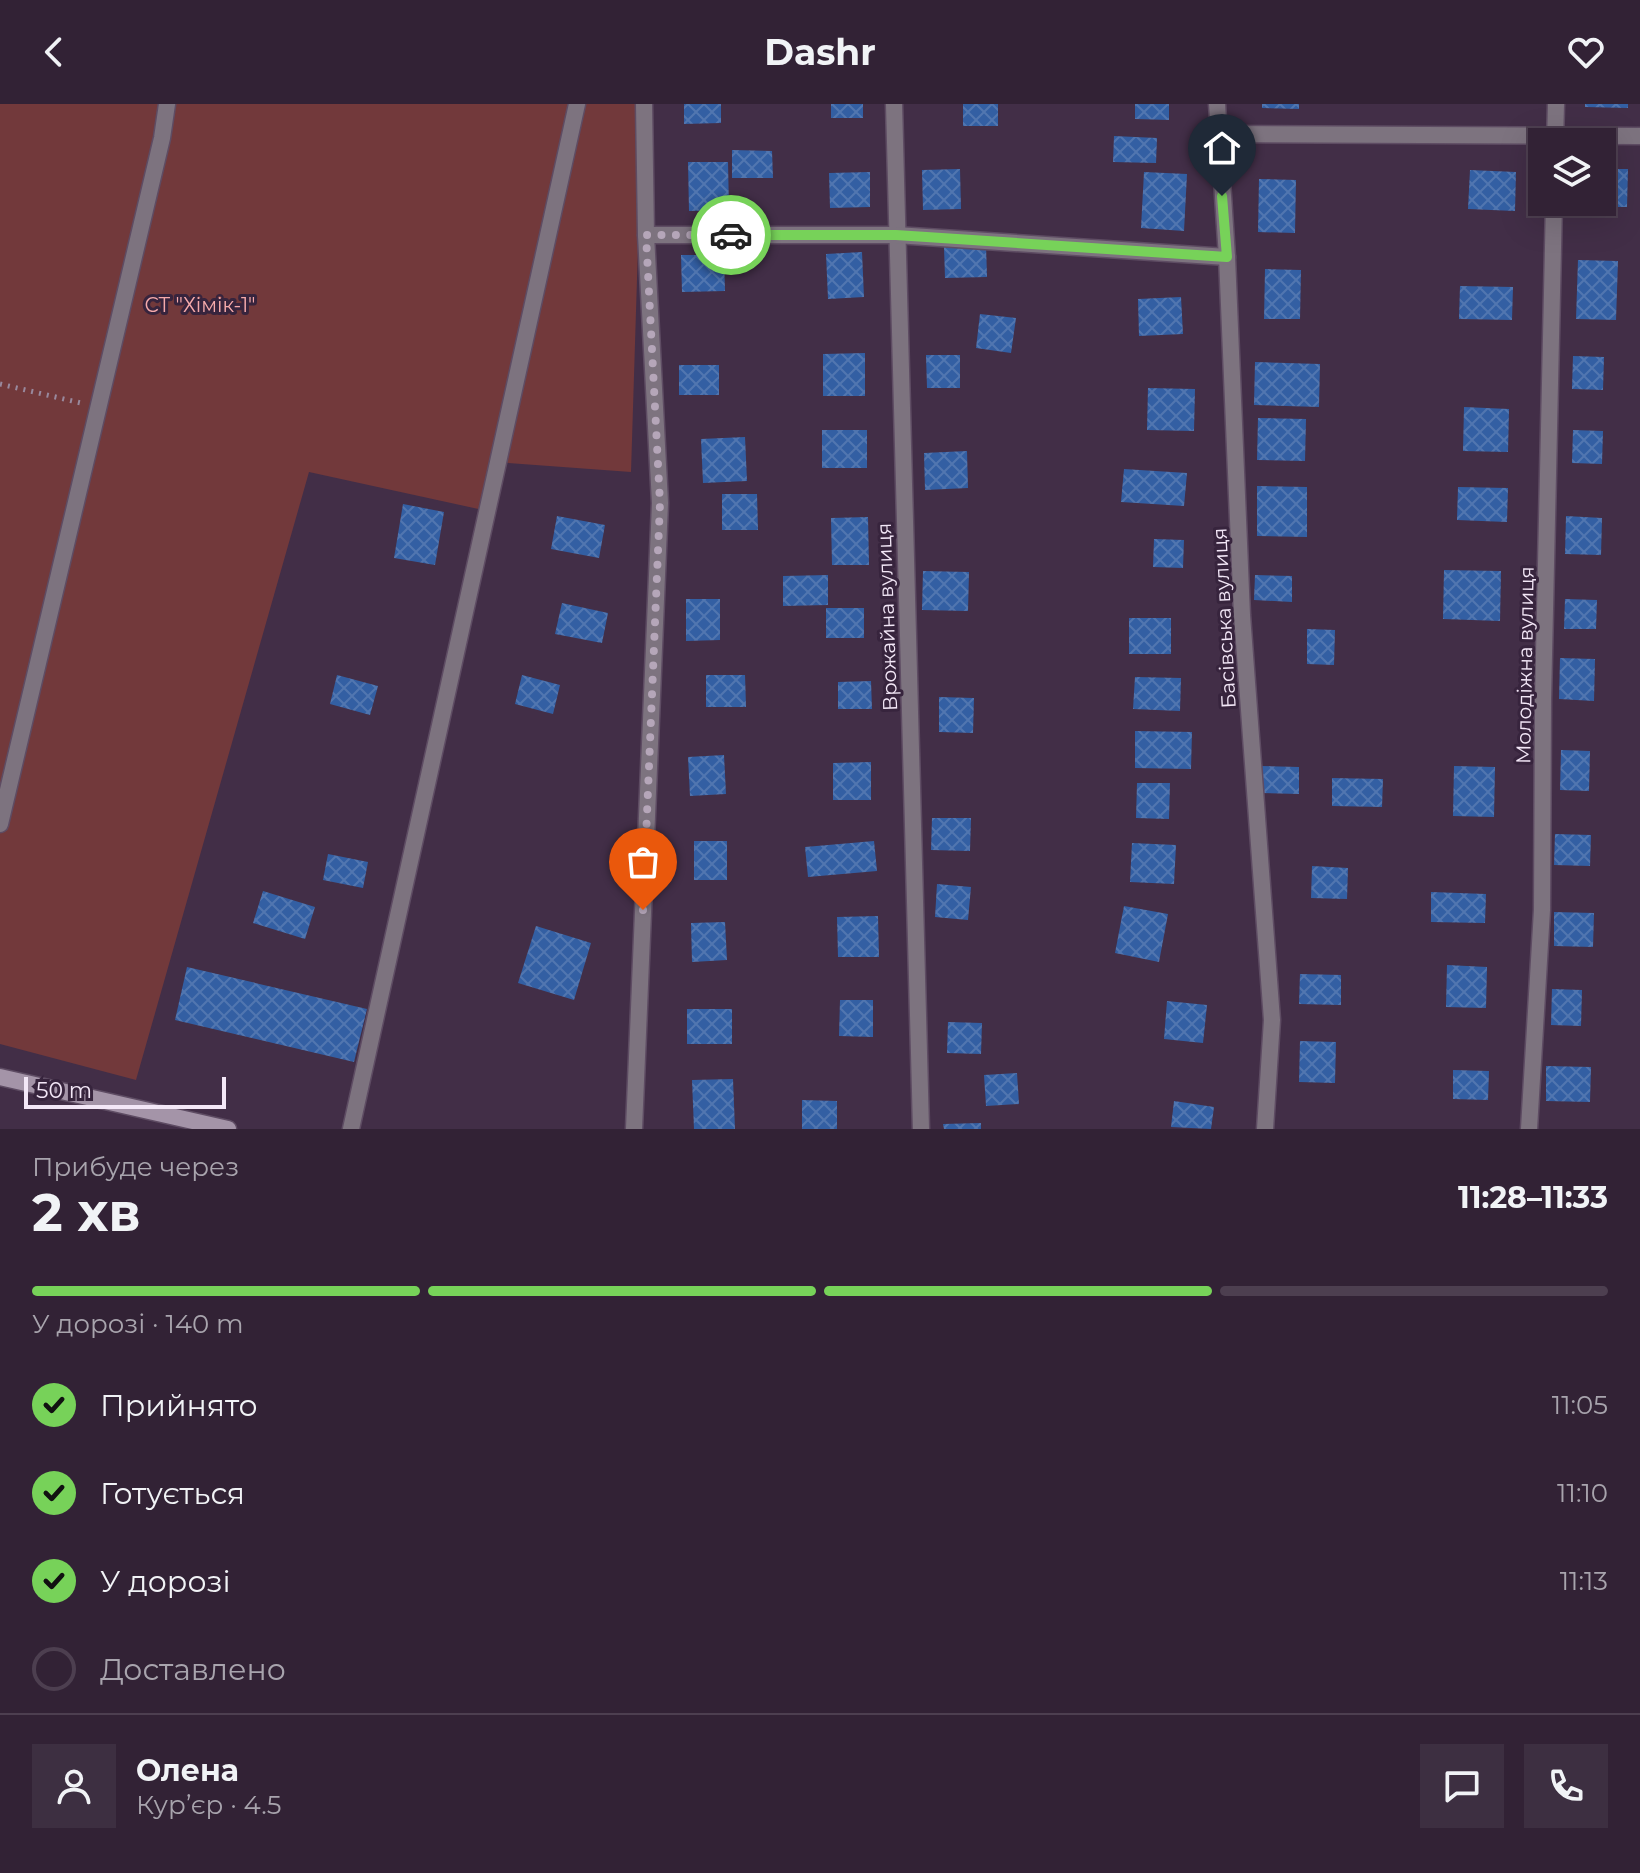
<!DOCTYPE html>
<html lang="uk">
<meta charset="utf-8">
<style>
:root{--surface:#322235;--page:#3d2f41;--text:#f1f3f6;--muted:#a8a4ad;--line:#4d3f50;--accent:#77d259}
body{margin:0;font-family:Montserrat,sans-serif;background:var(--page);color:var(--text);height:100vh;display:flex;flex-direction:column;font-size:30px;white-space:nowrap}
*{box-sizing:border-box;margin:0}
p{font-size:26px;color:var(--muted)}
.icon{flex:none;width:44px;height:44px;fill:none;stroke:currentColor;stroke-width:2;stroke-linecap:round;stroke-linejoin:round}
.map{position:relative;height:1025px;overflow:hidden}
.sheet{display:flex;flex-direction:column;background:var(--surface);flex:1}
.sheet>*{flex:none}
.tools{position:absolute;left:1528px;top:24px;display:grid;gap:16px}
.tools a{display:grid;place-items:center;width:88px;height:88px;border-radius:0px;background:var(--surface);box-shadow:0 8px 32px #0002,0 0 0 2px var(--line);font-size:40px}
.scale{position:absolute;left:24px;bottom:20px;width:202px;box-sizing:border-box;padding-left:8px;border:4px solid #f3e7f7;border-top:0;font-size:22px;line-height:28px;white-space:nowrap;color:#f3e7f7;-webkit-text-stroke:6px #37243d;paint-order:stroke}
.pin{position:absolute;display:grid;place-items:center;width:68px;height:68px;color:#fff;margin:-82px -34px;border-radius:50% 50% 50% 0;rotate:-45deg;box-shadow:0 0 8px #0007}
.pin .icon{rotate:45deg}
.courier{position:absolute;display:grid;place-items:center;width:80px;height:80px;margin:-40px;border:6px solid #77d259;border-radius:50%;background:#fff;color:#222;box-shadow:0 2px 10px #0007}
.head em{font-style:normal;font-weight:700}
.head div{display:flex;flex-direction:column-reverse}
.head{display:flex;align-items:center;justify-content:space-between;height:136px;padding:0 32px}
h1{font-size:52px;font-weight:700;line-height:60px}
.bar{display:grid;grid-template-columns:repeat(4,1fr);gap:12px 8px;align-content:center;height:96px;padding:0 32px}
.bar i{height:10px;border-radius:6px;background:var(--line)}
.bar .selected{background:var(--accent)}
.bar p{grid-column:span 4}
.line{display:flex;align-items:center;gap:20px;padding:0 32px;border-top:2px solid var(--line)}
.line div{flex:1}
.round{display:grid;place-items:center;flex:none;width:84px;height:84px;border-radius:0px;background:var(--page)}
ol{padding:0 32px;list-style:none}
li{display:flex;align-items:center;gap:24px;height:88px}
li p{margin-inline-start:auto}
li .icon{padding:8px;border-radius:50%;background:var(--accent);color:#111;stroke-width:4}
li:last-child{color:var(--muted)}
li i{width:44px;height:44px;border:4px solid var(--line);border-radius:50%}
header{display:flex;justify-content:space-between;align-items:center;height:104px;padding:0 32px;background:var(--surface);font-size:36px;font-weight:700}
.map>svg:first-child{display:block}
.green{fill:#72393b}
.building{fill:url(#building-cross-hatch)}
.lines{fill:none;stroke-linecap:round;stroke-linejoin:round}
.lane-casing{stroke:#5e4c63;stroke-width:19}
.street-casing{stroke:#5e4c63;stroke-width:19}
.secondary-casing{stroke:#5e4c63;stroke-width:19}
.path{stroke:#99899d;stroke-width:5;stroke-dasharray:2 6;stroke-linecap:butt}
.lane{stroke:#7d737f;stroke-width:16}
.street{stroke:#7d737f;stroke-width:16}
.secondary{stroke:#a494a8;stroke-width:16}
.done{stroke:#b5a6b9;stroke-width:8;stroke-dasharray:0 14.4}
.route{stroke:#77d259;stroke-width:10}
.labels{text-anchor:middle;stroke-width:6;stroke-linejoin:round;paint-order:stroke}
.park-label{font-size:20px;fill:#f6aaab;stroke:#37243d}
.street-label{font-size:20px;fill:#f3e7f7;stroke:#37243d}
</style>
<header><svg class="icon" aria-label="back" viewBox="0 0 24 24"><path d="M15 5l-7 7 7 7"/></svg>Dashr<svg class="icon" aria-label="heart" viewBox="0 0 24 24"><path d="M12 20l-8-8c-3-5 5-10 8-4 3-6 11-1 8 4z"/></svg></header>
<div class="map">
<svg width="1640" height="1025" viewBox="0 0 1640 1025">
<defs>
<pattern id="building-cross-hatch" width="8" height="8" patternUnits="userSpaceOnUse" patternTransform="scale(2)"><rect width="8" height="8" fill="#335fa3"/><path d="M0 0l8 8M0 8l8-8" fill="none" stroke="#5176b0"/></pattern>
</defs>
<rect width="100%" height="100%" fill="#422e47"/>
<!-- green -->
<path class="green" d="M0 0H635L638 143 631 368 495 358 483 406 309 368 136 976 0 940Z"/>
<!-- building -->
<g class="building">
<path d="M684 0H721V19L684 20Z"/>
<rect x="831" y="0" width="32" height="14"/>
<rect x="963" y="0" width="35" height="22"/>
<path d="M1135 0H1169V16L1135 15Z"/>
<path d="M1262 0H1299V5L1262 4Z"/>
<path d="M1585 0H1628V4L1585 3Z"/>
<path d="M1114 32 1157 34 1156 59 1113 58Z"/>
<path d="M732 46 772 47 773 74H732Z"/>
<path d="M688 58H728L729 106 689 107Z"/>
<path d="M960 65 961 105 923 106 922 66Z"/>
<path d="M1602 65H1628L1627 103H1578V98H1602Z"/>
<path d="M1470 66 1516 68 1515 107 1468 105Z"/>
<path d="M870 68V103L830 104 829 69Z"/>
<path d="M1144 68 1187 70 1184 127 1141 124Z"/>
<path d="M1259 75 1296 76 1295 129 1258 128Z"/>
<path d="M986 141 987 173 945 174 944 143Z"/>
<path d="M862 148 864 193 828 195 826 150Z"/>
<path d="M681 151H724L725 187 682 188Z"/>
<path d="M1578 156 1618 157 1616 216 1576 215Z"/>
<path d="M1265 165 1301 166 1300 215H1264Z"/>
<path d="M1460 182 1513 183 1512 216 1459 215Z"/>
<path d="M1181 193 1183 230 1139 232 1138 195Z"/>
<path d="M980 210 1016 214 1011 249 976 244Z"/>
<path d="M865 249V292H823V250Z"/>
<path d="M926 251H960V284H927Z"/>
<path d="M1573 252 1604 253 1603 286 1572 285Z"/>
<path d="M1255 258 1320 260 1319 303 1254 301Z"/>
<rect x="679" y="261" width="40" height="30"/>
<path d="M1148 284 1195 285 1194 327 1147 326Z"/>
<path d="M1464 303 1509 305 1508 348 1463 347Z"/>
<path d="M1258 314 1306 315 1305 357 1257 356Z"/>
<rect x="822" y="326" width="45" height="38"/>
<path d="M1573 326 1603 327 1602 360 1572 359Z"/>
<path d="M745 333 747 377 703 379 701 335Z"/>
<path d="M967 347 968 384 925 386 924 349Z"/>
<path d="M1124 365 1187 369 1184 402 1121 398Z"/>
<path d="M1257 382 1307 383V433L1257 432Z"/>
<path d="M1458 383 1508 384 1507 418 1457 416Z"/>
<path d="M722 390H757L758 426H722Z"/>
<path d="M403 400 444 408 435 461 394 454Z"/>
<path d="M557 412 605 421 599 454 551 445Z"/>
<path d="M1566 412 1602 414 1601 451 1565 450Z"/>
<path d="M868 413 869 461H832L831 414Z"/>
<path d="M1154 435 1184 436 1183 464 1153 463Z"/>
<path d="M1444 466 1501 467 1500 517 1443 515Z"/>
<path d="M923 467 969 468 968 507 922 506Z"/>
<path d="M828 471V501L783 502V472Z"/>
<path d="M1255 471 1292 472V498L1254 496Z"/>
<path d="M686 495H720V536L686 537Z"/>
<path d="M1565 495 1597 496 1596 525H1564Z"/>
<path d="M562 499 608 509 602 539 555 530Z"/>
<rect x="826" y="504" width="38" height="30"/>
<rect x="1129" y="514" width="42" height="36"/>
<path d="M1307 525 1335 526 1334 561 1307 560Z"/>
<path d="M1560 554 1595 555 1594 597 1559 595Z"/>
<path d="M337 571 378 582 370 611 330 600Z"/>
<path d="M522 571 560 581 553 610 515 600Z"/>
<path d="M706 571H745L746 603H706Z"/>
<path d="M1135 573 1181 574 1180 607 1133 605Z"/>
<path d="M871 577 872 605H838V578Z"/>
<path d="M939 593 974 594 973 629 939 628Z"/>
<path d="M1135 627 1192 628 1191 665 1135 664Z"/>
<path d="M1561 646 1590 647 1589 687 1560 686Z"/>
<path d="M724 651 726 690 690 692 688 653Z"/>
<path d="M871 658V696H833V659Z"/>
<path d="M1261 662 1299 663V690L1261 689Z"/>
<path d="M1454 662 1495 663 1494 713 1453 712Z"/>
<path d="M1332 674 1383 675 1382 703 1332 702Z"/>
<path d="M1137 679H1170L1169 715 1136 714Z"/>
<path d="M932 714H971L970 747 931 746Z"/>
<path d="M1555 730 1591 731 1590 762 1554 761Z"/>
<rect x="694" y="737" width="33" height="39"/>
<path d="M874 737 877 767 808 773 805 743Z"/>
<path d="M1132 739 1176 741 1174 780 1130 778Z"/>
<path d="M328 750 368 758 363 784 323 776Z"/>
<path d="M1312 762 1348 764 1347 795 1311 794Z"/>
<path d="M937 780 971 783 968 816 935 813Z"/>
<path d="M263 787 315 803 305 835 253 819Z"/>
<path d="M1431 788 1486 790 1485 819 1431 818Z"/>
<path d="M1124 802 1168 810 1159 858 1115 849Z"/>
<path d="M1554 808 1594 809 1593 843 1554 842Z"/>
<path d="M878 812 879 853H838L837 813Z"/>
<path d="M725 818 727 856 692 858 691 819Z"/>
<path d="M536 822 591 839 574 896 518 879Z"/>
<path d="M1447 861 1487 863 1486 904 1446 903Z"/>
<path d="M187 863 367 905 354 958 175 916Z"/>
<path d="M1300 870 1341 871V901L1299 900Z"/>
<path d="M1552 885 1582 886 1581 922 1551 921Z"/>
<path d="M840 896H873V933L839 932Z"/>
<path d="M1167 897 1207 901 1203 939 1164 935Z"/>
<rect x="687" y="905" width="45" height="35"/>
<path d="M948 918 982 919 981 950 947 949Z"/>
<path d="M1300 937 1336 938 1335 979 1299 978Z"/>
<path d="M1546 962 1591 963 1590 998 1546 997Z"/>
<path d="M1453 966 1489 967 1488 996 1453 995Z"/>
<path d="M1017 969 1019 1000 986 1002 984 971Z"/>
<path d="M733 975 735 1025H694L692 976Z"/>
<path d="M802 996 837 997V1025H802Z"/>
<path d="M1174 997 1214 1003 1211 1025 1171 1023Z"/>
<path d="M981 1019V1025H944L943 1020Z"/>
</g>
<g class="lines">
<!-- lane casing -->
<g class="lane-casing">
<g id="lane">
<path d="M0 720 162 34 167 0"/>
<path d="M351 1025 577 0"/>
</g>
</g>
<!-- street casing -->
<g class="street-casing">
<g id="street">
<path d="M894 0 921 1025"/>
<path d="M1217 0 1227 153 1242 511 1272 916 1265 1025"/>
<path d="M1218 30 1640 32"/>
<path d="M1555 38 1556 0"/>
<path d="M646 131H896L1227 153"/>
<path d="M634 1025 660 399 646 131 644 0"/>
<path d="M1529 1025 1542 806 1543 596 1554 98"/>
</g>
</g>
<!-- secondary casing -->
<g class="secondary-casing">
<path id="secondary" d="M0 973 228 1025"/>
</g>
<!-- path -->
<path class="path" d="M0 280 81 299"/>
<!-- lane -->
<use href="#lane" class="lane"/>
<!-- street -->
<use href="#street" class="street"/>
<!-- secondary -->
<use href="#secondary" class="secondary"/>
</g>
<g class="lines">
<!-- done -->
<path class="done" d="M643 806 660 399 646 131H731"/>
<!-- route -->
<path class="route" d="M731 131H896L1227 153 1222 92"/>
</g>
<g class="labels">
<!-- park labels -->
<g class="park-label">
<text x="200" y="208">СТ "Хімік-1"</text>
</g>
<!-- street labels -->
<g class="street-label">
<text transform="translate(887 513) rotate(-92)" y="7">Врожайна вулиця</text>
<text transform="translate(1224 514) rotate(-93)" y="7">Басівська вулиця</text>
<text transform="translate(1525 561) rotate(-89)" y="7">Молодіжна вулиця</text>
</g>
</g>
</svg>
<div class="tools">
<a><svg class="icon" aria-label="layers" viewBox="0 0 24 24"><path d="M12 4l9 5-9 5-9-5zM3 14l9 5 9-5"/></svg></a>
</div>
<div class="scale">50 m</div>
<div class="pin" style="left:643px;top:806px;background:#ea580c"><svg class="icon" aria-label="bag" viewBox="0 0 24 24"><path d="M5 8h14l-1 12H6zM9 8a3 3 0 0 1 6 0"/></svg></div>
<div class="pin" style="left:1222px;top:92px;background:#1f2937"><svg class="icon" aria-label="home" viewBox="0 0 24 24"><path d="M3 11l9-7 9 7M6 9v11h12V9"/></svg></div>
<div class="courier" style="left:731px;top:131px"><svg class="icon" aria-label="car" viewBox="0 0 24 24"><path d="M5 17H2v-5l4-1 3-4h7l3 4 3 1v5h-3M9 17h6M6 11h13"/><circle cx="7" cy="17" r="2"/><circle cx="17" cy="17" r="2"/></svg></div>
</div>
<section class="sheet">
<div class="head"><div><h1>2 хв</h1><p>Прибуде через</p></div><em>11:28–11:33</em></div>
<div class="bar"><i class="selected"></i><i class="selected"></i><i class="selected"></i><i></i><p>У дорозі · 140 m</p></div>
<ol>
<li><svg class="icon" aria-label="check" viewBox="0 0 24 24"><path d="M5 12l5 5 9-10"/></svg>Прийнято<p>11:05</p></li>
<li><svg class="icon" aria-label="check" viewBox="0 0 24 24"><path d="M5 12l5 5 9-10"/></svg>Готується<p>11:10</p></li>
<li><svg class="icon" aria-label="check" viewBox="0 0 24 24"><path d="M5 12l5 5 9-10"/></svg>У дорозі<p>11:13</p></li>
<li><i></i>Доставлено</li>
</ol>
<div class="line" style="height:144px"><a class="round"><svg class="icon" aria-label="person" viewBox="0 0 24 24"><circle cx="12" cy="8" r="4"/><path d="M4 21q1-7 8-7t8 7"/></svg></a><div><b>Олена</b><p>Кур’єр · 4.5</p></div><a class="round"><svg class="icon" aria-label="chat" viewBox="0 0 24 24"><path d="M4 5h16v11H9l-5 4z"/></svg></a><a class="round"><svg class="icon" aria-label="phone" viewBox="0 0 24 24"><path d="M5 4h4l2 5-3 2q2 4 5 5l2-3 5 2v4C11 20 4 13 5 4z"/></svg></a></div>
</section>
